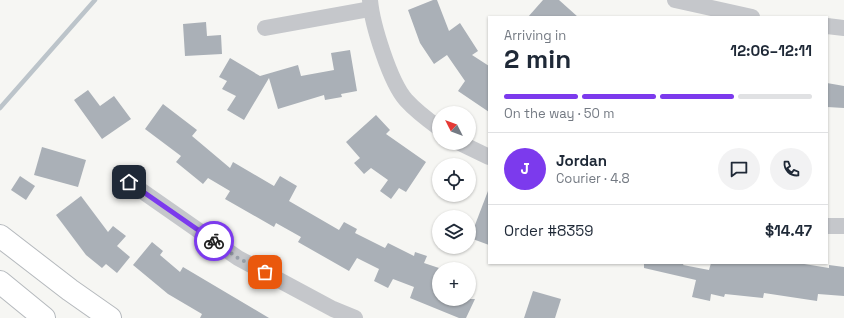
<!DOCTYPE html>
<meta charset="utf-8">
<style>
:root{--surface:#fff;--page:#f2f2f3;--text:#1f2937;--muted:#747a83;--line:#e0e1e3;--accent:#7c3aed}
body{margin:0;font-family:"Space Grotesk",sans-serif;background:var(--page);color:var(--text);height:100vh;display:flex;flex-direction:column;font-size:15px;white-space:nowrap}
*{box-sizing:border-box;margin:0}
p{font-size:13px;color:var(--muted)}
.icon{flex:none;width:22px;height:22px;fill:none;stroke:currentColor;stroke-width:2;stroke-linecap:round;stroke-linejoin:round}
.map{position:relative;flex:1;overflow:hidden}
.sheet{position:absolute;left:488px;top:16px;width:340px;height:248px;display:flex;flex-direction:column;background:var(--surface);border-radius:0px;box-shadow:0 1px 3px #0004}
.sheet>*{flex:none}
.needle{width:26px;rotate:312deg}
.controls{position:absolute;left:432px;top:106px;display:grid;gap:8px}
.controls a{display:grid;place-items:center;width:44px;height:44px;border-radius:50%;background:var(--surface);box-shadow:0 1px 3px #0004;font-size:20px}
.pin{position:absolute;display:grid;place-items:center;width:34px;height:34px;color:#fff;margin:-17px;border-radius:8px;box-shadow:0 2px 6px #0006}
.courier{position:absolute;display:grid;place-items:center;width:40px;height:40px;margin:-20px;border:3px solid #7c3aed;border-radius:50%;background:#fff;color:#222;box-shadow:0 1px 5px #0007}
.headline em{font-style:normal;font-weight:700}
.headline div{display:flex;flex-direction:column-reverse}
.headline{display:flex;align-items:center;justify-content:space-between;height:68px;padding:0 16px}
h1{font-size:26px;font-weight:700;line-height:30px}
.bar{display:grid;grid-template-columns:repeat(4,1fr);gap:6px 4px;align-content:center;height:48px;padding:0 16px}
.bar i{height:5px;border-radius:3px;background:var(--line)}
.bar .active{background:var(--accent)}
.bar p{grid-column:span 4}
.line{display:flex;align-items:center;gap:10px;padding:0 16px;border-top:1px solid var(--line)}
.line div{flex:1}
.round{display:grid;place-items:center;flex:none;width:42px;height:42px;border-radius:21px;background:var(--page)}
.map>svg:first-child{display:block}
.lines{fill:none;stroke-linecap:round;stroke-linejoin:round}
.stream{stroke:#bcc4ca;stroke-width:4.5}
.building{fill:#aab0b7}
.primary-casing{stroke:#b5b9bd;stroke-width:24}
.minor{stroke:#c5c7cb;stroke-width:16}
.primary{stroke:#fff;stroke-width:22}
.done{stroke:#99a1aa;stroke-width:4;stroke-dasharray:0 7.2}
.route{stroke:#7c3aed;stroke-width:5}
</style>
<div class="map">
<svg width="844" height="318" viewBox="0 0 844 318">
<rect width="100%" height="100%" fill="#f6f6f3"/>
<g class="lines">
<!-- stream -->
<path class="stream" d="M0 108 95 0"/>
</g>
<!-- building -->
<g class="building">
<path d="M433 0H437L449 31 460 23 478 51 472 55 489 66V112L458 91 465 81 447 55 434 64 420 43 408 10Z"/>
<path d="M543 0H559L578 17H528Z"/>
<path d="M206 22 207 36 221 35 222 54 185 56 183 24Z"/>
<path d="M350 50 357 91 341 94 342 97 325 100 324 95 278 109 269 78 244 120 227 110 236 96 222 89 227 81 219 77 230 58 260 76 298 65 301 76 334 70 331 53Z"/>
<path d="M827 83 844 86V108L827 107Z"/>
<path d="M88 90 100 106 114 96 131 119 102 139 74 100Z"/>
<path d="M163 104 197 130 192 136 230 168 233 162 274 186 280 176 297 186 289 201 339 230 344 222 357 229 355 233 385 248 388 243 414 256 415 252 427 256 424 263 439 268V299H475L466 318H459L410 298 414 287 393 279 388 288 374 281 379 269 357 258 349 271 298 242 301 237 276 223 274 227 225 199 230 191 208 178 203 184 176 162 181 156 145 129Z"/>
<path d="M376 115 390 130 386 134 426 162 406 192 399 188 391 199 380 191 388 180 371 168 364 174 354 163 360 158 346 142Z"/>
<path d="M42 147 86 160 78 187 34 175Z"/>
<path d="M20 176 35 186 26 200 11 190Z"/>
<path d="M488 191H489V245L470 238Z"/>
<path d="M81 196 108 232 113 226 126 236 117 246 130 257 117 273 106 264 102 268 86 255 56 215Z"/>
<path d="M152 242 163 251 160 255 180 272 183 267 269 318H200L202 314 168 294 133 265Z"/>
<path d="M644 263H684L683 265 709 270 711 263H798L829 268V265L844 267V296L818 294 817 301 764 293 763 298 725 294 724 297 711 294 710 301 692 297 696 280 644 268Z"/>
<path d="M533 291 561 299 555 318H524Z"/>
</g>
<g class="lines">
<!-- primary casing -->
<g class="primary-casing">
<g id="primary">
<path d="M0 236 70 290 110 318"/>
<path d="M0 282 44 318"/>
</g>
</g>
<!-- minor -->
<g class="minor">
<path d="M370 0C372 24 390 82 406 100 416 111 428 120 439 128"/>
<path d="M675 0 752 17"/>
<path d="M827 26 844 28"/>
<path d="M265 28 370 9"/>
<path d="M460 143 489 157"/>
<path d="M129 182 238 258 333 309 355 318"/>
<path d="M827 226H844"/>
</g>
<!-- primary -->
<use href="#primary" class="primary"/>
</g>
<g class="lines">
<!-- done -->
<path class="done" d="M214 241 238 258 265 272"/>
<!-- route -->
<path class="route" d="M129 182 214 241"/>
</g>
</svg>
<div class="controls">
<a><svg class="needle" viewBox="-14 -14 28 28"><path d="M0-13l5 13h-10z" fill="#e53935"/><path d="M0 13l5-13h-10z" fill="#747a83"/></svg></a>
<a><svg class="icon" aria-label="locate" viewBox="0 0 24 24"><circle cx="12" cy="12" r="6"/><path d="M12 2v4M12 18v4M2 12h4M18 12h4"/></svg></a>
<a><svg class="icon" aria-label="layers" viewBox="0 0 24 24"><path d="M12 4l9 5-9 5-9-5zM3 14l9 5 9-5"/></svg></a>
<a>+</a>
</div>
<div class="pin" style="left:265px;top:272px;background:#ea580c"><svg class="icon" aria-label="bag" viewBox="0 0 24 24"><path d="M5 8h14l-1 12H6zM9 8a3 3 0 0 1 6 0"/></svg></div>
<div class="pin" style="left:129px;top:182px;background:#1f2937"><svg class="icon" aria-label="home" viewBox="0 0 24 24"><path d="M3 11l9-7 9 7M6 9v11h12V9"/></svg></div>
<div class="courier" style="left:214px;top:241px"><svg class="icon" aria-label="bike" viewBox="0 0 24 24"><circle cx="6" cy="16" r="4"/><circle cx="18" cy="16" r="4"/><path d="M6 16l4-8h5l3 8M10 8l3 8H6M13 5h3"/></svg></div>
<section class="sheet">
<div class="headline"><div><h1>2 min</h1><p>Arriving in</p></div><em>12:06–12:11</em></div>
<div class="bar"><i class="active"></i><i class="active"></i><i class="active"></i><i></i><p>On the way · 50 m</p></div>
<div class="line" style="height:72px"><b class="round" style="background:var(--accent);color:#fff">J</b><div><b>Jordan</b><p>Courier · 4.8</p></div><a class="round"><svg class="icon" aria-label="chat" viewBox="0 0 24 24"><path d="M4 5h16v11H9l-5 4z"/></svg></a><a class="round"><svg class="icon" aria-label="phone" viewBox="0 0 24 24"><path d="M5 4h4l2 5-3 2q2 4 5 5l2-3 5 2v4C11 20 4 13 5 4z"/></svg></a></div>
<div class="line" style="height:52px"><div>Order #8359</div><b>$14.47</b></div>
</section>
</div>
